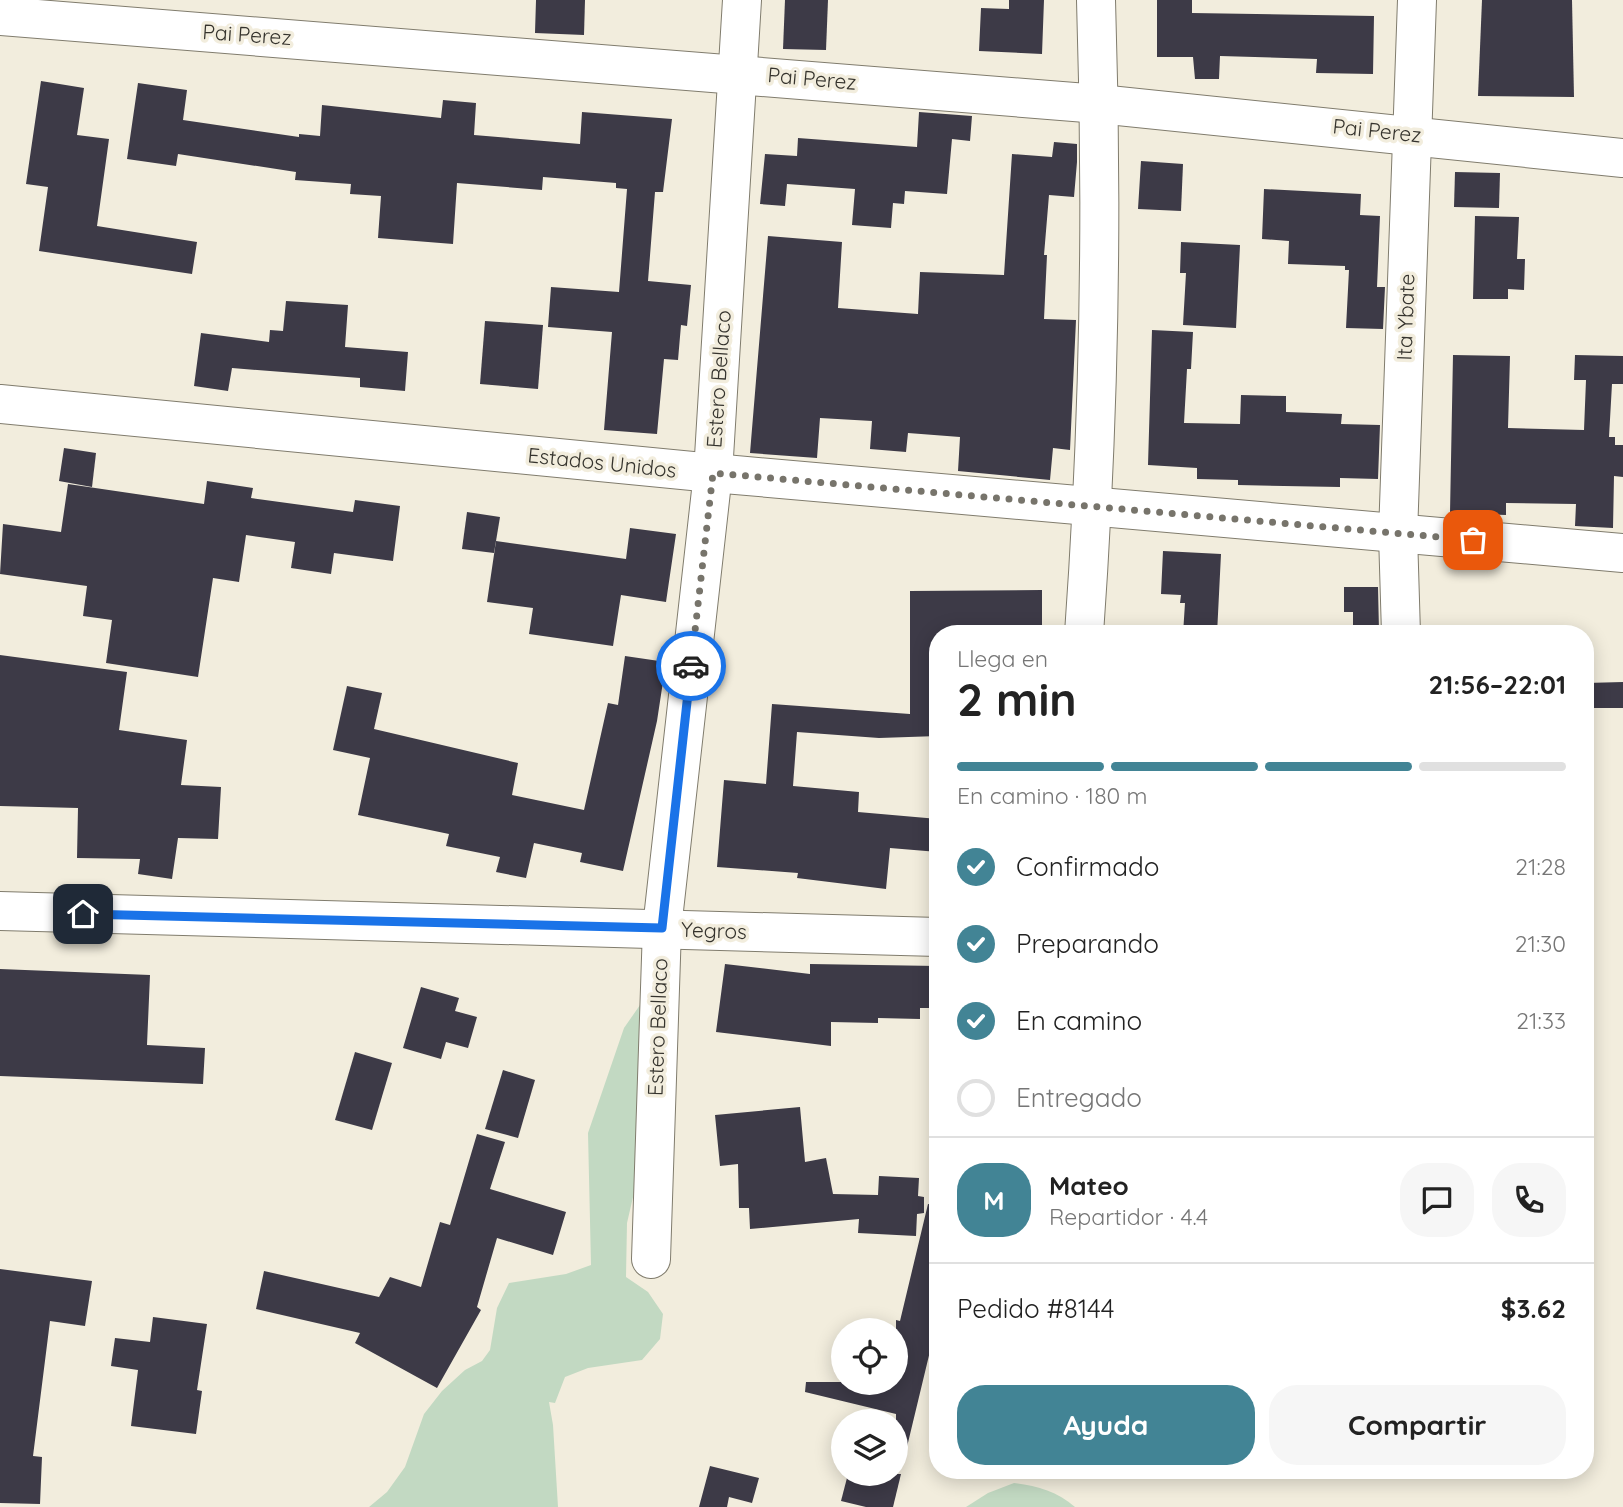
<!DOCTYPE html>
<html lang="es">
<meta charset="utf-8">
<style>
:root{--surface:#fff;--page:#f6f6f6;--text:#222;--muted:#767676;--line:#e0e0e0;--accent:#428495}
body{margin:0;font-family:Quicksand,sans-serif;background:var(--page);color:var(--text);height:100vh;display:flex;flex-direction:column;font-size:26px;white-space:nowrap}
*{box-sizing:border-box;margin:0}
p{font-size:23px;color:var(--muted)}
.icon{flex:none;width:38px;height:38px;fill:none;stroke:currentColor;stroke-width:2;stroke-linecap:round;stroke-linejoin:round}
.map{position:relative;flex:1;overflow:hidden}
.panel{position:absolute;left:929px;top:625px;width:665px;height:854px;display:flex;flex-direction:column;background:var(--surface);border-radius:28px;box-shadow:0 4px 18px #0003}
.panel>*{flex:none}
.tools{position:absolute;left:831px;top:1318px;display:grid;gap:14px}
.tools a{display:grid;place-items:center;width:77px;height:77px;border-radius:50%;background:var(--surface);box-shadow:0 4px 18px #0003;font-size:35px}
.pin{position:absolute;display:grid;place-items:center;width:60px;height:60px;color:#fff;margin:-30px;border-radius:14px;box-shadow:0 4px 10px #0006}
.courier{position:absolute;display:grid;place-items:center;width:70px;height:70px;margin:-35px;border:5px solid #1a73e8;border-radius:50%;background:#fff;color:#222;box-shadow:0 2px 9px #0007}
.headline em{font-style:normal;font-weight:700}
.headline div{display:flex;flex-direction:column-reverse}
.headline{display:flex;align-items:center;justify-content:space-between;height:119px;padding:0 28px}
h1{font-size:46px;font-weight:700;line-height:52px}
.bar{display:grid;grid-template-columns:repeat(4,1fr);gap:10px 7px;align-content:center;height:84px;padding:0 28px}
.bar i{height:9px;border-radius:5px;background:var(--line)}
.bar .selected{background:var(--accent)}
.bar p{grid-column:span 4}
.line{display:flex;align-items:center;gap:18px;padding:0 28px;border-top:2px solid var(--line)}
.line div{flex:1}
.round{display:grid;place-items:center;flex:none;width:74px;height:74px;border-radius:28px;background:var(--page)}
ol{padding:0 28px;list-style:none}
li{display:flex;align-items:center;gap:21px;height:77px}
li p{margin-inline-start:auto}
li .icon{padding:7px;border-radius:50%;background:var(--accent);color:#fff;stroke-width:4}
li:last-child{color:var(--muted)}
li i{width:38px;height:38px;border:4px solid var(--line);border-radius:50%}
.action{display:flex;gap:14px;margin-top:auto;padding:14px 28px}
.action a{flex:1;height:80px;border-radius:28px;background:var(--accent);color:#fff;font-size:28px;font-weight:700;line-height:80px;text-align:center}
.action a+a{background:var(--page);color:var(--text)}
.map>svg:first-child{display:block}
.green{fill:#c2d9c2}
.building{fill:#3d3a47}
.lines{fill:none;stroke-linecap:round;stroke-linejoin:round}
.minor-casing{stroke:#807c6d;stroke-width:40}
.minor{stroke:#fff;stroke-width:38}
.done{stroke:#77746b;stroke-width:7;stroke-dasharray:0 12.6}
.route{stroke:#1a73e8;stroke-width:9}
.labels{text-anchor:middle;stroke-width:7;stroke-linejoin:round;paint-order:stroke}
.street-label{font-size:21px;fill:#35332d;stroke:#f2eddd}
</style>
<div class="map">
<svg width="1623" height="1507" viewBox="0 0 1623 1507">
<rect width="100%" height="100%" fill="#f2eddd"/>
<!-- green -->
<g class="green">
<path d="M640 1005 646 1141 627 1223 626 1277 648 1292 663 1314 660 1339 642 1360 588 1368 565 1377 555 1403 549 1402 553 1425 558 1507H369L387 1492 405 1467 424 1414 442 1391 465 1370 482 1361 490 1350 497 1308 509 1283 566 1274 591 1265 588 1133 624 1028Z"/>
<path d="M1014 1483C1037 1486 1057 1491 1075 1507H966L988 1493Z"/>
</g>
<!-- building -->
<g class="building">
<path d="M536 0H585L584 35 535 33Z"/>
<path d="M785 0H828L826 50 783 49Z"/>
<path d="M1009 0H1044L1042 54 979 51 981 8 1009 9Z"/>
<path d="M1157 0H1192V13L1374 16 1373 74 1316 73 1317 59 1220 56 1219 79H1195L1193 57H1157Z"/>
<path d="M1482 0H1572L1574 97 1478 96Z"/>
<path d="M41 81 84 88 77 135 109 139 97 226 197 242 192 274 39 251 48 187 26 184Z"/>
<path d="M138 83 187 90 183 120 299 137V134L320 136 322 105 441 118 443 100 476 103 474 135 580 144 582 112 672 119 663 192H655L648 281 691 285 687 326 681 325 678 360 664 359 657 434 604 430 612 332 548 327 551 287 619 292 627 189 616 188V183L543 177 542 190 457 183 453 244 378 238 381 196 350 194 351 184 295 180 296 172 178 154 176 166 127 159Z"/>
<path d="M919 112 972 116 970 141 952 139 947 194 905 191 904 204 893 203 891 228 852 225 855 189 787 184 785 206 760 204 765 154 797 156 798 138 917 147Z"/>
<path d="M1054 142 1077 144V162L1074 197 1049 195 1044 255H1047L1044 319 1076 320 1070 450 1053 448 1050 480 958 471 960 437 908 433 906 452 870 449 872 421 820 418 817 458 750 453 768 236 842 242 838 308 918 314 920 272 1004 275 1012 154 1052 157Z"/>
<path d="M1141 161 1183 164 1181 211 1138 209Z"/>
<path d="M1455 172 1500 173 1499 208 1454 207Z"/>
<path d="M1264 189 1361 194 1360 215 1380 216 1377 287H1385L1383 329 1346 328 1349 270H1345V266L1288 264 1289 241 1262 239Z"/>
<path d="M1475 216 1519 217 1517 259H1525L1524 290 1508 289V299H1473Z"/>
<path d="M1181 242 1240 245 1236 328 1183 325 1186 273H1180Z"/>
<path d="M286 301 348 305 345 347 408 352 405 391 360 387V378L232 368 228 391 194 386 201 333 269 342 270 330 283 331Z"/>
<path d="M485 321 543 325 538 389 480 384Z"/>
<path d="M1152 330 1193 332 1191 369H1187L1184 423 1240 424 1241 395 1286 396V412L1342 414 1341 424 1380 425 1378 479 1340 478V487L1238 485V480L1197 479V468L1148 465Z"/>
<path d="M1453 355 1510 356 1508 428 1584 430 1586 380H1574L1575 355 1623 356V384H1612L1609 437H1615V445H1623V477L1614 476 1613 528 1575 526 1576 504 1506 503V515L1450 513Z"/>
<path d="M64 448 96 453 92 487 59 481Z"/>
<path d="M207 481 253 488 251 498 353 512 355 500 400 506 393 561 334 553 331 574 291 568 295 542 246 535 239 582 213 578 198 677 106 663 112 620 83 616 87 586 0 574 3 524 61 532 68 484 204 504Z"/>
<path d="M467 512 500 517 494 553 462 549Z"/>
<path d="M630 528 676 534 666 602 621 595 613 646 529 634 533 608 487 602 496 541 626 559Z"/>
<path d="M1163 551 1221 554 1217 634H1183L1185 603H1180L1181 595 1161 594Z"/>
<path d="M1344 587H1378L1379 631H1353V612H1344Z"/>
<path d="M1042 590V634H938V736L879 738 797 732 793 786 859 792 858 812 938 819V852L890 848 886 889 797 878 798 873 717 867 724 780 766 784 772 704 910 714V591Z"/>
<path d="M0 655 127 672 119 730 187 740 181 785 221 787 218 839 178 838 172 879 138 874 140 859 77 858 78 808 0 806Z"/>
<path d="M625 656 666 662 657 721 623 871 580 862 582 853 534 843 526 878 496 872 500 857 446 846 449 834 358 815 370 758 333 750 347 686 382 693 374 729 518 763 512 795 584 810 608 703 618 705Z"/>
<path d="M1623 682V708H1586V683Z"/>
<path d="M725 964 810 974V964L938 966V1008H920V1019L878 1018V1023L831 1022V1046L716 1032Z"/>
<path d="M0 969 150 975 147 1045 205 1048 203 1084 0 1076Z"/>
<path d="M421 987 459 998 455 1011 477 1017 468 1048 446 1042 441 1059 403 1048Z"/>
<path d="M355 1052 392 1063 372 1130 335 1120Z"/>
<path d="M503 1070 535 1080 518 1138 485 1129Z"/>
<path d="M800 1107 805 1162 826 1158 833 1194 878 1195 879 1176 919 1178 918 1196 924 1197V1213L917 1214 916 1236 858 1233 859 1219 750 1229 749 1208H739L738 1164 720 1166 715 1115Z"/>
<path d="M477 1134 505 1142 490 1189 566 1212 553 1255 497 1238 477 1307 481 1310 437 1388 355 1343 360 1333 256 1309 264 1271 379 1297 390 1277 421 1287 440 1222 450 1225Z"/>
<path d="M928 1204 938 1205V1318L906 1451 896 1450V1414L805 1392 806 1382H896V1320L900 1321Z"/>
<path d="M0 1269 92 1281 85 1326 50 1321 33 1456 42 1457 40 1504 0 1503Z"/>
<path d="M153 1317 207 1324 197 1390 202 1391 196 1434 131 1426 138 1370 111 1366 115 1338 150 1342Z"/>
<path d="M710 1466 759 1478 752 1503 729 1497 727 1507H699Z"/>
<path d="M848 1474H901L893 1507H866L841 1501Z"/>
</g>
<g class="lines">
<!-- minor casing -->
<g class="minor-casing">
<g id="minor">
<path d="M0 16 1099 104 1623 158"/>
<path d="M0 404 713 473 1623 553"/>
<path d="M1084 634C1099 423 1103 211 1096 0"/>
<path d="M1401 634 1398 534 1417 0"/>
<path d="M0 911 938 937"/>
<path d="M651 1259 662 928 713 473 742 0"/>
</g>
</g>
<!-- minor -->
<use href="#minor" class="minor"/>
</g>
<g class="lines">
<!-- done -->
<path class="done" d="M691 666 713 473 1473 540"/>
<!-- route -->
<path class="route" d="M83 914 662 928 691 666"/>
</g>
<g class="labels">
<!-- street labels -->
<g class="street-label">
<text transform="translate(247 35) rotate(4)" y="7">Pai Perez</text>
<text transform="translate(812 79) rotate(5)" y="7">Pai Perez</text>
<text transform="translate(1377 131) rotate(6)" y="7">Pai Perez</text>
<text transform="translate(1406 317) rotate(-88)" y="7">Ita Ybate</text>
<text transform="translate(719 379) rotate(-86)" y="7">Estero Bellaco</text>
<text transform="translate(602 463) rotate(6)" y="7">Estados Unidos</text>
<text transform="translate(714 931) rotate(2)" y="7">Yegros</text>
<text transform="translate(658 1027) rotate(-88)" y="7">Estero Bellaco</text>
</g>
</g>
</svg>
<div class="tools">
<a><svg class="icon" aria-label="locate" viewBox="0 0 24 24"><circle cx="12" cy="12" r="6"/><path d="M12 2v4M12 18v4M2 12h4M18 12h4"/></svg></a>
<a><svg class="icon" aria-label="layers" viewBox="0 0 24 24"><path d="M12 4l9 5-9 5-9-5zM3 14l9 5 9-5"/></svg></a>
</div>
<div class="pin" style="left:1473px;top:540px;background:#ea580c"><svg class="icon" aria-label="bag" viewBox="0 0 24 24"><path d="M5 8h14l-1 12H6zM9 8a3 3 0 0 1 6 0"/></svg></div>
<div class="pin" style="left:83px;top:914px;background:#1f2937"><svg class="icon" aria-label="home" viewBox="0 0 24 24"><path d="M3 11l9-7 9 7M6 9v11h12V9"/></svg></div>
<div class="courier" style="left:691px;top:666px"><svg class="icon" aria-label="car" viewBox="0 0 24 24"><path d="M5 17H2v-5l4-1 3-4h7l3 4 3 1v5h-3M9 17h6M6 11h13"/><circle cx="7" cy="17" r="2"/><circle cx="17" cy="17" r="2"/></svg></div>
<section class="panel">
<div class="headline"><div><h1>2 min</h1><p>Llega en</p></div><em>21:56–22:01</em></div>
<div class="bar"><i class="selected"></i><i class="selected"></i><i class="selected"></i><i></i><p>En camino · 180 m</p></div>
<ol>
<li><svg class="icon" aria-label="check" viewBox="0 0 24 24"><path d="M5 12l5 5 9-10"/></svg>Confirmado<p>21:28</p></li>
<li><svg class="icon" aria-label="check" viewBox="0 0 24 24"><path d="M5 12l5 5 9-10"/></svg>Preparando<p>21:30</p></li>
<li><svg class="icon" aria-label="check" viewBox="0 0 24 24"><path d="M5 12l5 5 9-10"/></svg>En camino<p>21:33</p></li>
<li><i></i>Entregado</li>
</ol>
<div class="line" style="height:126px"><b class="round" style="background:var(--accent);color:#fff">M</b><div><b>Mateo</b><p>Repartidor · 4.4</p></div><a class="round"><svg class="icon" aria-label="chat" viewBox="0 0 24 24"><path d="M4 5h16v11H9l-5 4z"/></svg></a><a class="round"><svg class="icon" aria-label="phone" viewBox="0 0 24 24"><path d="M5 4h4l2 5-3 2q2 4 5 5l2-3 5 2v4C11 20 4 13 5 4z"/></svg></a></div>
<div class="line" style="height:91px"><div>Pedido #8144</div><b>$3.62</b></div>
<div class="action"><a>Ayuda</a><a>Compartir</a></div>
</section>
</div>
